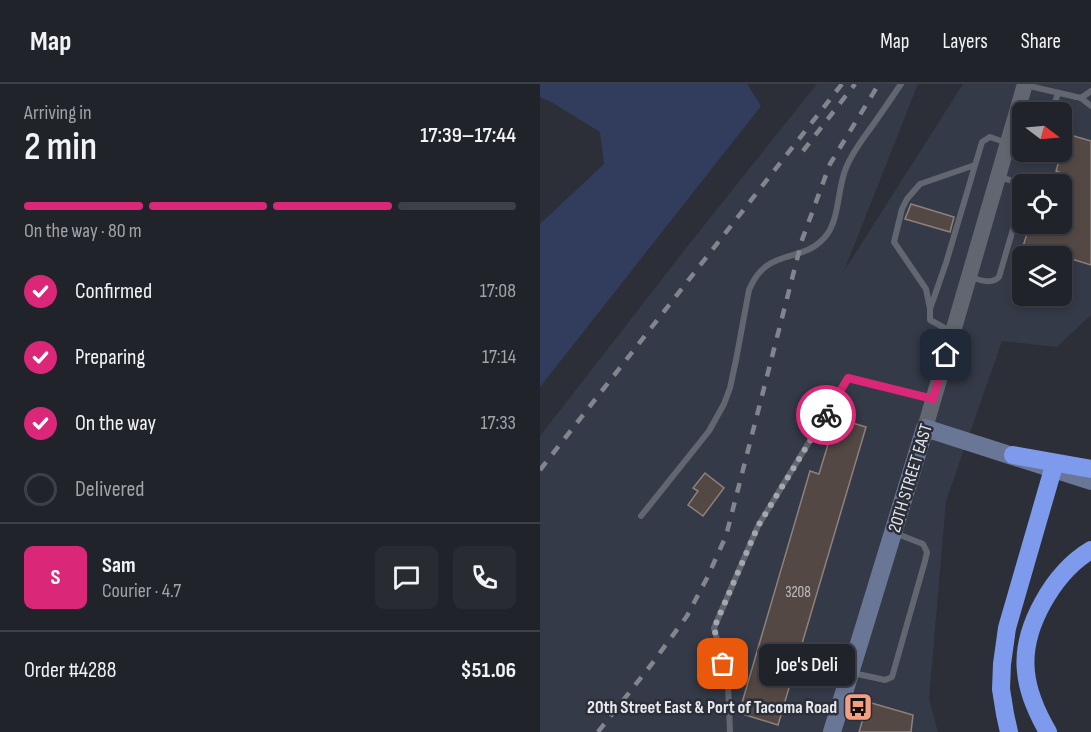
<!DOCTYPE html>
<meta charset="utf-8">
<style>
:root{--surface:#21232a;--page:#292b32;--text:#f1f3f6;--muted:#a2a4a8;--line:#3e4047;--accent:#db2777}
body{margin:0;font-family:"Sofia Sans Condensed",sans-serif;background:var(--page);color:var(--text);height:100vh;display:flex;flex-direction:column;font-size:22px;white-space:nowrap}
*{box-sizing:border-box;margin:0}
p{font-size:20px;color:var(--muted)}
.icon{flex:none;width:33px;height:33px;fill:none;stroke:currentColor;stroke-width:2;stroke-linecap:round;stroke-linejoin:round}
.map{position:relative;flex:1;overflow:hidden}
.details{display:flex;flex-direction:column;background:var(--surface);width:540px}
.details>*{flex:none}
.needle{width:39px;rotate:106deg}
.fabs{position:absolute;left:472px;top:18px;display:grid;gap:12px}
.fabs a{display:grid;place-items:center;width:60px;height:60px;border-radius:9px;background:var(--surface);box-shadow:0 3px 9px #0003,0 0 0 2px var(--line);font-size:30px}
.pin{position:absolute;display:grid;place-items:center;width:51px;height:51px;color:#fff;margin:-26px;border-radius:12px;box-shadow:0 3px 9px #0006}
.courier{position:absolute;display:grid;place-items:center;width:60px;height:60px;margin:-30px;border:4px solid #db2777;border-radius:50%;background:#fff;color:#222;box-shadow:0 2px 8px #0007}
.bubble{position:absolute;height:42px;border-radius:9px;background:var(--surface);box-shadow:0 3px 9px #0003,0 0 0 2px var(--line);font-size:20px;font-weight:600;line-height:42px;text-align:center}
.summary em{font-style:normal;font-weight:600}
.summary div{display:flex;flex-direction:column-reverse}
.summary{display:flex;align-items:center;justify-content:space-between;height:102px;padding:0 24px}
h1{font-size:39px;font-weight:600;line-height:45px}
.bar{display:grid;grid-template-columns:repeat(4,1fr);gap:9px 6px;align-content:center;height:72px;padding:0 24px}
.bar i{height:8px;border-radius:4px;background:var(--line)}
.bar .current{background:var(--accent)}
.bar p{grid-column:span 4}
.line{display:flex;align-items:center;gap:15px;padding:0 24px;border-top:2px solid var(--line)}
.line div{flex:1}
.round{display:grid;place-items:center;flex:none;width:63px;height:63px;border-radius:9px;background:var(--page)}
ol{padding:0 24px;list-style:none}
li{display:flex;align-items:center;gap:18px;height:66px}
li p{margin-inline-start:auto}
li .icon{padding:6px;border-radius:50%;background:var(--accent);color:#fff;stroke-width:4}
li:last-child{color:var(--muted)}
li i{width:33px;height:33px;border:3px solid var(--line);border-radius:50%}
header{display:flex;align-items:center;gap:36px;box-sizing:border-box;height:84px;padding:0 30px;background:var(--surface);border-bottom:2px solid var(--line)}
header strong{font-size:28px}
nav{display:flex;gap:33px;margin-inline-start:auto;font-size:21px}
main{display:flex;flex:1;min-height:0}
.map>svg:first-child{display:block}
.built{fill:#343a47;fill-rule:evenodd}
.green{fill:#323d5d}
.building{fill:#534844;stroke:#8e817d;stroke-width:1.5}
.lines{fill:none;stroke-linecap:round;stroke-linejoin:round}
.service{stroke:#626670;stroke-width:6}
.tertiary{stroke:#626670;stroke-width:16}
.secondary{stroke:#6a7695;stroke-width:18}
.motorway{stroke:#7d9aec;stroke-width:18}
.rail{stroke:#83858d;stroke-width:4.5;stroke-dasharray:10 10;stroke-linecap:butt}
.done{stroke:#a5a7ae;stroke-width:6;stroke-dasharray:0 10.8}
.route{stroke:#db2777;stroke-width:8}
.labels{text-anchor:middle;stroke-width:5;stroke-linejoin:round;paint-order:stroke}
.number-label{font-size:15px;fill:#c1c0c4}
.street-label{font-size:18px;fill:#e6e8ee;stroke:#2c2f38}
.poi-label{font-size:18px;font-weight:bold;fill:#e6e8ee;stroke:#2c2f38;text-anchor:end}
</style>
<header>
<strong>Map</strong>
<nav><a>Map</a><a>Layers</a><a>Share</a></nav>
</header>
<main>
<section class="details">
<div class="summary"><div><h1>2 min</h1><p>Arriving in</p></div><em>17:39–17:44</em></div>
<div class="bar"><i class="current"></i><i class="current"></i><i class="current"></i><i></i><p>On the way · 80 m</p></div>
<ol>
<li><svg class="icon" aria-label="check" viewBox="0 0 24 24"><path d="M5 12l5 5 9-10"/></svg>Confirmed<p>17:08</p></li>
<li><svg class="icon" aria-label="check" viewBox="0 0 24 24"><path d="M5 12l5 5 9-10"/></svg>Preparing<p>17:14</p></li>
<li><svg class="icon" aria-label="check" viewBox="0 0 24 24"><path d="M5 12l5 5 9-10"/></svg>On the way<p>17:33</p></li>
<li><i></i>Delivered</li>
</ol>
<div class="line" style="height:108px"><b class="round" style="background:var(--accent);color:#fff">S</b><div><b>Sam</b><p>Courier · 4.7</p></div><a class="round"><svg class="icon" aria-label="chat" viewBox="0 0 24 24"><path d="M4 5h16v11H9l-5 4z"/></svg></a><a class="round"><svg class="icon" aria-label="phone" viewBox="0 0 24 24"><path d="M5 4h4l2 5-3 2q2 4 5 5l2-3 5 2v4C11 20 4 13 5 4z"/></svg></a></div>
<div class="line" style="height:78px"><div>Order #4288</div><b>$51.06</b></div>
</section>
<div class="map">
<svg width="551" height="648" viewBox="0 0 551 648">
<rect width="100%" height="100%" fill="#2c2f38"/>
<!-- built -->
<path class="built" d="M277 0H378L304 187 423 0H551V231L517 263 462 257 406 417 389 615 398 648H0V352L150 159ZM483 28H522V68H483ZM483 100H522V140H483ZM483 172H522V212H483Z"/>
<!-- green -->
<path class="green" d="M0 0H207L221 22 0 303V140L64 80 60 48 13 19 0 13Z"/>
<!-- building -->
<g class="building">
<path d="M527 50 551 57V181L522 172H480L490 140H522V110L527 91 516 87Z"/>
<path d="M371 120 414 133 410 148 365 135Z"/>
<path d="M296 334 326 343 238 641 199 629 270 387 279 390Z"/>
<path d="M165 389 184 404 163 432 148 421 158 407 153 404Z"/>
<path d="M328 618 373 631 371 648H319Z"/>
</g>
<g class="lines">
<!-- service -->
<g class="service">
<path d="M485 1 541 14 551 22"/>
<path d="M541 14 551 7"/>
<path d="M512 28 518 9"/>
<path d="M497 77 500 68"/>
<path d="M459 93 480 99 483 102"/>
<path d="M430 193C441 196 451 201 459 193L483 111"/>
<path d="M390 225 386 205 354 158 362 125 367 115 380 100 435 81"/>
<path d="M412 248 390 236V225L406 179 442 58 450 53 467 59"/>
<path d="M101 432 169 347 184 320 190 304 196 276 209 206C227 162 261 181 285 153 300 136 297 105 306 84 311 71 319 60 327 49 339 33 350 16 361 0"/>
<path d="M313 589 345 596 352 593 385 477 387 468 383 460 355 449"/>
<path d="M190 648 188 599 174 544 218 442 308 294 393 315"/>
</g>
<!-- tertiary -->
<path class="tertiary" d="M385 344 485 0"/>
<!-- secondary -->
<path class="secondary" d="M292 648 385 344 551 397"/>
<!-- motorway -->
<g class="motorway">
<path d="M473 371 551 385"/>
<path d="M469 648 465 630 461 605 462 580 467 544 513 385"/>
<path d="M508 648C497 629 488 610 486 588 481 544 514 488 551 466"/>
</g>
<!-- rail -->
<g class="rail">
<path d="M263 67 315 0"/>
<path d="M0 386 302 0"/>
<path d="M58 648 111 581 147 532 167 494 186 452 262 156 290 80 337 3"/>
</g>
</g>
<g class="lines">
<!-- done -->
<path class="done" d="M183 580 174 544 218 442 286 331"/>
<!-- route -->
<path class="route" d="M286 331 308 294 393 315 406 271"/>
</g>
<!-- icons -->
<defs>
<g id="bus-square" transform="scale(1.5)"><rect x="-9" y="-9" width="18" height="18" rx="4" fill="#f39f82" stroke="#2c2f38"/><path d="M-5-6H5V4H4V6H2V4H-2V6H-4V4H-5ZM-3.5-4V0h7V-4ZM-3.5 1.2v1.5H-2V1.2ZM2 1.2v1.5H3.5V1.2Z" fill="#111"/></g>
</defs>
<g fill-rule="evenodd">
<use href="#bus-square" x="318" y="623"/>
</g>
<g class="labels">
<!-- number labels -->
<g class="number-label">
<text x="258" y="513">3208</text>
</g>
<!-- street labels -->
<g class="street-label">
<text transform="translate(370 394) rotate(-73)" y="6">20TH STREET EAST</text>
</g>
<!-- poi labels -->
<g class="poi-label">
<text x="297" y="629">20th Street East &amp; Port of Tacoma Road</text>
</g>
</g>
</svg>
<div class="fabs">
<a><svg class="needle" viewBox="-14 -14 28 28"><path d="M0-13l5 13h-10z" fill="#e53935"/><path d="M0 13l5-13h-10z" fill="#a2a4a8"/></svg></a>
<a><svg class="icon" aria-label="locate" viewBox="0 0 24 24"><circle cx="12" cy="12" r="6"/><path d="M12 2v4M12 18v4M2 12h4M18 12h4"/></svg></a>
<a><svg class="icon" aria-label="layers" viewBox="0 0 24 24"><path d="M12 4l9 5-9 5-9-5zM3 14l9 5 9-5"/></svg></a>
</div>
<div class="pin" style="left:183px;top:580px;background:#ea580c"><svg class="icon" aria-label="bag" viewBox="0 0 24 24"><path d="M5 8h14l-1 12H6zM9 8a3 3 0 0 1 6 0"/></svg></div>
<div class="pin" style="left:406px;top:271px;background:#1f2937"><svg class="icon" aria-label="home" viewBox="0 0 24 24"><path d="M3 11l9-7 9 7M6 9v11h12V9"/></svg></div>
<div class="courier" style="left:286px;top:331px"><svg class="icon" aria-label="bike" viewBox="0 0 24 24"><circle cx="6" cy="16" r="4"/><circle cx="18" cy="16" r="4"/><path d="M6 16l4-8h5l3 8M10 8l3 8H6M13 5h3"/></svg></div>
<div class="bubble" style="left:219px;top:560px;width:96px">Joe's Deli</div>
</div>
</main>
